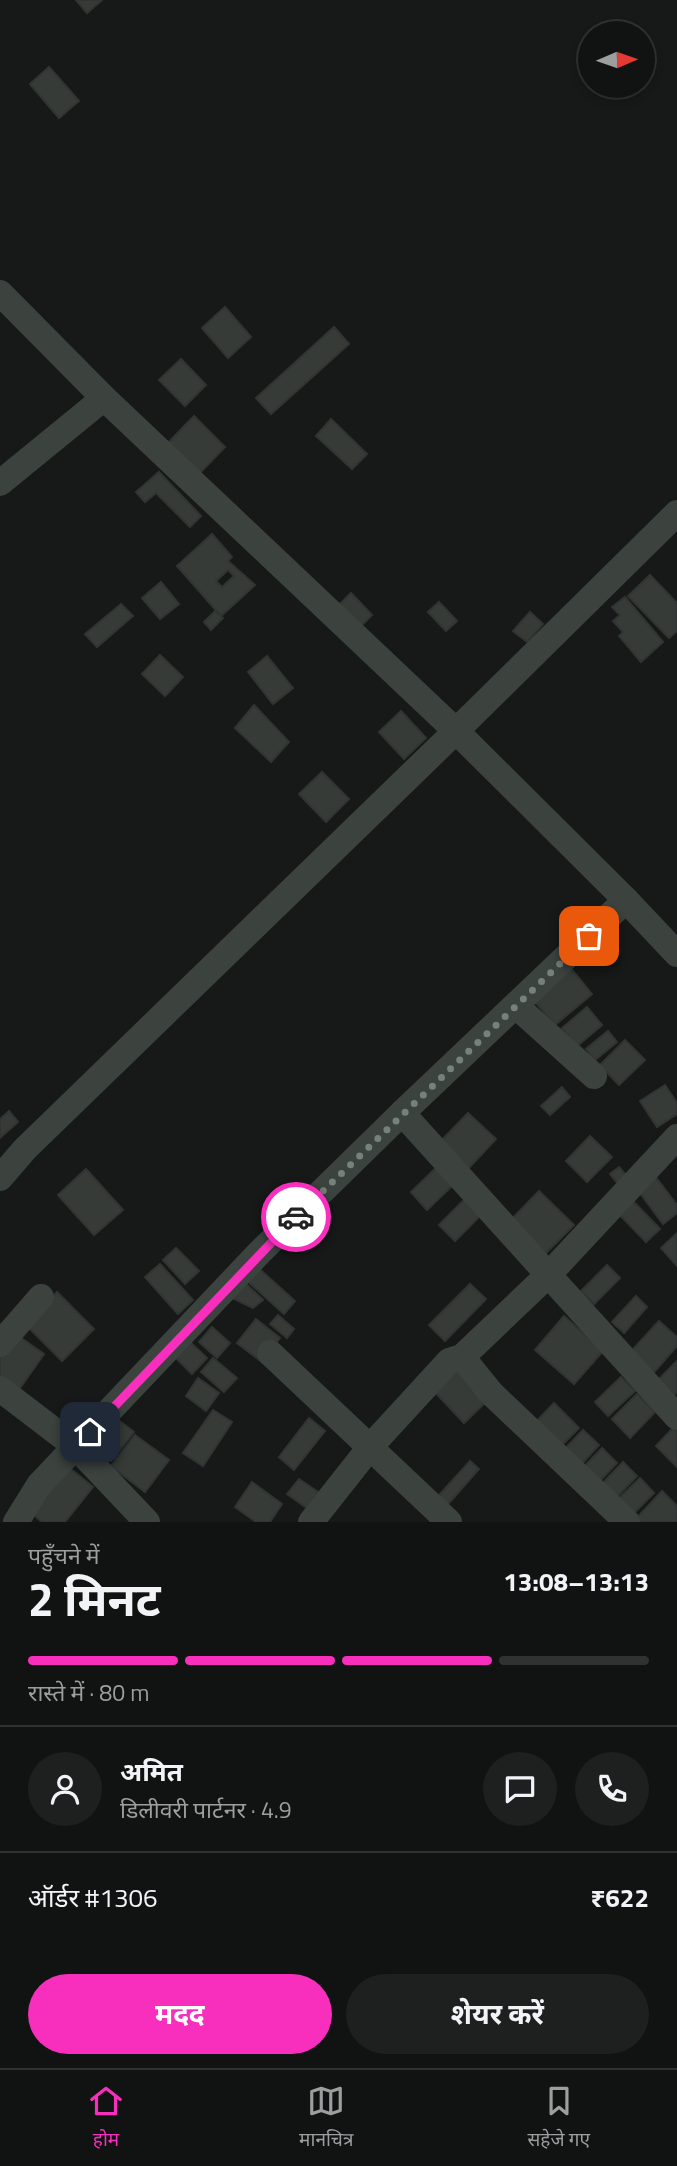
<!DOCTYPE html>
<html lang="hi">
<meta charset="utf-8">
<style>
:root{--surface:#101312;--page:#1e2020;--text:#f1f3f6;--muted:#9c9e9f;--line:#303232;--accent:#f82fbc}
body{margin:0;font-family:"Titillium Web","Noto Sans Devanagari",sans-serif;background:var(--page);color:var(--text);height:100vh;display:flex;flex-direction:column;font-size:26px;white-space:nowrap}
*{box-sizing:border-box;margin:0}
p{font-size:23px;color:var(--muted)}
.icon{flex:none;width:38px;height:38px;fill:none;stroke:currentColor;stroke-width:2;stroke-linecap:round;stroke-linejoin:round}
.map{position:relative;height:1522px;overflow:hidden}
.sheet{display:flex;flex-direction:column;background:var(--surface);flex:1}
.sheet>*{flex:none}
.needle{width:46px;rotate:88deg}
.buttons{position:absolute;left:578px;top:21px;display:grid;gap:14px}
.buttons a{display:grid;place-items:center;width:77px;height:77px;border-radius:50%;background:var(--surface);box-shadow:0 4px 10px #0003,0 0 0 2px var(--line);font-size:35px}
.pin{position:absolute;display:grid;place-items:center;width:60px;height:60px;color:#fff;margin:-30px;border-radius:14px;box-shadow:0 4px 10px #0006}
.courier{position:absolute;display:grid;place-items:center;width:70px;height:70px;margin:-35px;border:5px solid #f82fbc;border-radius:50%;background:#fff;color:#222;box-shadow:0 2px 9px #0007}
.headline em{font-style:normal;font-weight:700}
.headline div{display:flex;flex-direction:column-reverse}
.headline{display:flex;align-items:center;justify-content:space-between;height:119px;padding:0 28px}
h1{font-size:46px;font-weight:700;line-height:52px}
.bar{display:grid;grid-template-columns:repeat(4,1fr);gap:10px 7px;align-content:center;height:84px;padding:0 28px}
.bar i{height:9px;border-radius:5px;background:var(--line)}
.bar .current{background:var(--accent)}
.bar p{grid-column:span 4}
.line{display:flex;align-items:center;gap:18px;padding:0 28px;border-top:2px solid var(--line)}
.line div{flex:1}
.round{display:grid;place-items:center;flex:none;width:74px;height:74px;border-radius:37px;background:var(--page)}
.action{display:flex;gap:14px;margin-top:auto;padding:14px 28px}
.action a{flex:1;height:80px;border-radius:42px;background:var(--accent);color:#fff;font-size:28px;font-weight:700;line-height:80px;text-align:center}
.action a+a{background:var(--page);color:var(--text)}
.dock{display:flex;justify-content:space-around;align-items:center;height:98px;border-top:2px solid var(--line);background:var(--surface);font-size:19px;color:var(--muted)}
.dock a{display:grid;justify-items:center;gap:4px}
.dock .current{color:var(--accent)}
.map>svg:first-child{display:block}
.building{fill:#363b38;stroke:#303533;stroke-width:2;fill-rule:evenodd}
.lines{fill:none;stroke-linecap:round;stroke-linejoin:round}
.street{stroke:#3c433f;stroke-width:26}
.done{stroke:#75817a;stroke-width:7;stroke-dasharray:0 12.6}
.route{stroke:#f82fbc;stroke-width:9}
</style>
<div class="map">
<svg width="677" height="1522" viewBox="0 0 677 1522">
<rect width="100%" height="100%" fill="#161918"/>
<!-- building -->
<g class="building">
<path d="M76 0H102L87 13Z"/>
<path d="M49 67 79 101 59 118 30 84Z"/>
<path d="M225 307 251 337 228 358 202 328Z"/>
<path d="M334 327 349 344 271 414 256 398Z"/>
<path d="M181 359 206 385 185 406 159 380Z"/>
<path d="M194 416 225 447 195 478 164 447Z"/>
<path d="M331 419 367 454 352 469 316 436Z"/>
<path d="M159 472 201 516 190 527 156 493 145 502 136 492Z"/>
<path d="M212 534 232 557 228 561 255 585 221 616 177 566ZM228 570 234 576 222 587 216 581Z"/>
<path d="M650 575 677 603V631L669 638 628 596Z"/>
<path d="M161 582 179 604 160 619 142 598Z"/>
<path d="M351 593 372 615 354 633 332 612Z"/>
<path d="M625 597 663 642 641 662 619 636 623 632 613 621 620 615 612 607Z"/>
<path d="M439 602 457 621 446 631 428 612Z"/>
<path d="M121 604 133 616 97 647 85 634Z"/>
<path d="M215 611 223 618 211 630 204 622Z"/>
<path d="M530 612 543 624 527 642 513 631Z"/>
<path d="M160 655 183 677 165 696 142 674Z"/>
<path d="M267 656 293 688 273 704 248 672Z"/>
<path d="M254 705 289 742 271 762 235 728Z"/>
<path d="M401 711 426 738 404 759 379 732Z"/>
<path d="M322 772 349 799 326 822 299 794Z"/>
<path d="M568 965 592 994 555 1025 531 997Z"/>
<path d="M587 1007 602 1025 577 1046 562 1028Z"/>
<path d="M608 1031 617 1042 595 1060 586 1049Z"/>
<path d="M625 1040 645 1060 619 1085 600 1065Z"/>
<path d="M665 1085 677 1103V1114L657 1127 640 1101Z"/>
<path d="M562 1087 570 1097 550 1115 541 1106Z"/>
<path d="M9 1111 18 1122 0 1138V1119Z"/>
<path d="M468 1113 496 1139 466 1171 439 1143Z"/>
<path d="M590 1136 612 1157 587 1182 566 1161Z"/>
<path d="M439 1165 456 1182 427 1210 411 1192Z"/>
<path d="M619 1167 632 1182 623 1190 610 1174Z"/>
<path d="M86 1169 123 1210 94 1235 58 1195Z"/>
<path d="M655 1176 677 1205V1213L663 1224 637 1189Z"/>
<path d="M539 1191 574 1225 545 1254 511 1220Z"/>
<path d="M467 1197 483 1213 455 1241 439 1225Z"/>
<path d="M630 1198 660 1229 646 1242 616 1211Z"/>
<path d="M677 1233V1266L661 1248Z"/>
<path d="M176 1248 199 1271 185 1284 163 1260Z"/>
<path d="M160 1264 193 1300 178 1314 145 1277Z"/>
<path d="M255 1265 295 1301 284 1314 244 1278Z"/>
<path d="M607 1265 620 1278 594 1304 581 1291Z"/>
<path d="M244 1282 263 1300 253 1308 230 1297Z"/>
<path d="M470 1284 486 1299 445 1341 429 1325Z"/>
<path d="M57 1292 94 1329 62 1361 25 1324Z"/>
<path d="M636 1296 647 1307 624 1333 612 1322Z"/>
<path d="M278 1315 294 1329 287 1338 270 1324Z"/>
<path d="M564 1316 603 1351 574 1384 535 1350Z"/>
<path d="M256 1319 280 1338 262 1362 237 1343Z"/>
<path d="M659 1321 677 1337V1346L648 1379 625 1358Z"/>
<path d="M212 1327 230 1343 217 1358 199 1342Z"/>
<path d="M14 1333 44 1354 18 1391 0 1378V1353Z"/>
<path d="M191 1343 207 1358 192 1374 176 1358Z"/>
<path d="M213 1358 237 1378 224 1392 201 1372Z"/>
<path d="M677 1361V1392L674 1395 659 1379Z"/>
<path d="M456 1367 487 1401 464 1423 432 1389Z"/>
<path d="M621 1377 635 1391 608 1416 595 1402Z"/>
<path d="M198 1378 219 1393 206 1411 186 1396Z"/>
<path d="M637 1394 655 1412 630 1438 612 1419Z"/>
<path d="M554 1403 579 1428 556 1451 532 1426Z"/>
<path d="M213 1410 232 1422 203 1466 183 1453Z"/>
<path d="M113 1416 134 1432 111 1461 91 1445Z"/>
<path d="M309 1418 325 1431 294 1470 279 1457Z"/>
<path d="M673 1428 677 1432V1467L656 1446Z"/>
<path d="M583 1430 599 1445 576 1470 560 1454Z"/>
<path d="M135 1435 169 1460 145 1492 111 1466Z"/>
<path d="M602 1448 617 1463 593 1488 578 1473Z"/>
<path d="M470 1461 479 1469 441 1512 432 1503Z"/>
<path d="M623 1462 637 1476 611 1503 597 1489Z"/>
<path d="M67 1466 93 1487 65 1522H42L29 1511Z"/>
<path d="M640 1478 654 1493 628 1519 613 1504Z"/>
<path d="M299 1479 318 1492 307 1508 287 1494Z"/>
<path d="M252 1482 282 1504 270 1522H256L235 1507Z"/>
<path d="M662 1491 677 1506V1522H633Z"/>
</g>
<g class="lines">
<!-- street -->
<g class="street">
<path d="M0 293 104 398 456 731 677 513"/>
<path d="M0 483 104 398"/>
<path d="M626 900 677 954"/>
<path d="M516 1006 594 1076"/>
<path d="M0 1178 25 1149 456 731 626 900 402 1113 677 1417"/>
<path d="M0 1344 41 1297"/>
<path d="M270 1353 449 1522"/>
<path d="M462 1357 491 1393 627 1522"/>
<path d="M0 1389 76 1447 147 1522"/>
<path d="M16 1522 39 1485 260 1252 402 1113"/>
<path d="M311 1522 371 1446 449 1361 462 1357 550 1273 677 1137"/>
</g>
</g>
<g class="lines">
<!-- done -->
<path class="done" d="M296 1217 589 936"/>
<!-- route -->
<path class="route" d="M90 1432 296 1217"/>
</g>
</svg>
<div class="buttons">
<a><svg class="needle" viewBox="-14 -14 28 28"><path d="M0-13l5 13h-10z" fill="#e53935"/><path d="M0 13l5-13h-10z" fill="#9c9e9f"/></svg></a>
</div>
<div class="pin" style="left:589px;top:936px;background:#ea580c"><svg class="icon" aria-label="bag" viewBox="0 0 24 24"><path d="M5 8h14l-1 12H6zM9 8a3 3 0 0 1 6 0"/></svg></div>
<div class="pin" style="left:90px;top:1432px;background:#1f2937"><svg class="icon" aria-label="home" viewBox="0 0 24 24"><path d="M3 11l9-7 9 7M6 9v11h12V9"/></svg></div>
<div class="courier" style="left:296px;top:1217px"><svg class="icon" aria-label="car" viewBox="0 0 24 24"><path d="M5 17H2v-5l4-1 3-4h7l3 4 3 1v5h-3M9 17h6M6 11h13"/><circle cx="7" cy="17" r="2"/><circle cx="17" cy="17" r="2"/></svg></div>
</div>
<section class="sheet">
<div class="headline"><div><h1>2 मिनट</h1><p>पहुँचने में</p></div><em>13:08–13:13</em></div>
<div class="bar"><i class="current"></i><i class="current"></i><i class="current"></i><i></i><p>रास्ते में · 80 m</p></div>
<div class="line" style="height:126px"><a class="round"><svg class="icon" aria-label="person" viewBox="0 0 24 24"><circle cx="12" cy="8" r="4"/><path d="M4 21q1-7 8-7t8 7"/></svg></a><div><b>अमित</b><p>डिलीवरी पार्टनर · 4.9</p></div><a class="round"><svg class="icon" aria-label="chat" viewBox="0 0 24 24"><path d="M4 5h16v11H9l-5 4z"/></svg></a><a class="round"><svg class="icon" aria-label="phone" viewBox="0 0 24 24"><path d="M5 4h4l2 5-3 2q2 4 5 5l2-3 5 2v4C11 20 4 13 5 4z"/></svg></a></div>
<div class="line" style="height:91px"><div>ऑर्डर #1306</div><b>₹622</b></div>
<div class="action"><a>मदद</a><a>शेयर करें</a></div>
</section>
<nav class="dock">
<a class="current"><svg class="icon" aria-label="home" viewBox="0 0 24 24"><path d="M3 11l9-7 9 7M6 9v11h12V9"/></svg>होम</a>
<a><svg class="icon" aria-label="map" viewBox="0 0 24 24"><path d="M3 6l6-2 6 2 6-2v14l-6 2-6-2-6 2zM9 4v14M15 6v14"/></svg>मानचित्र</a>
<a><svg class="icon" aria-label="saved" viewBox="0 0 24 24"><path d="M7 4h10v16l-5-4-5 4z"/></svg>सहेजे गए</a>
</nav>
